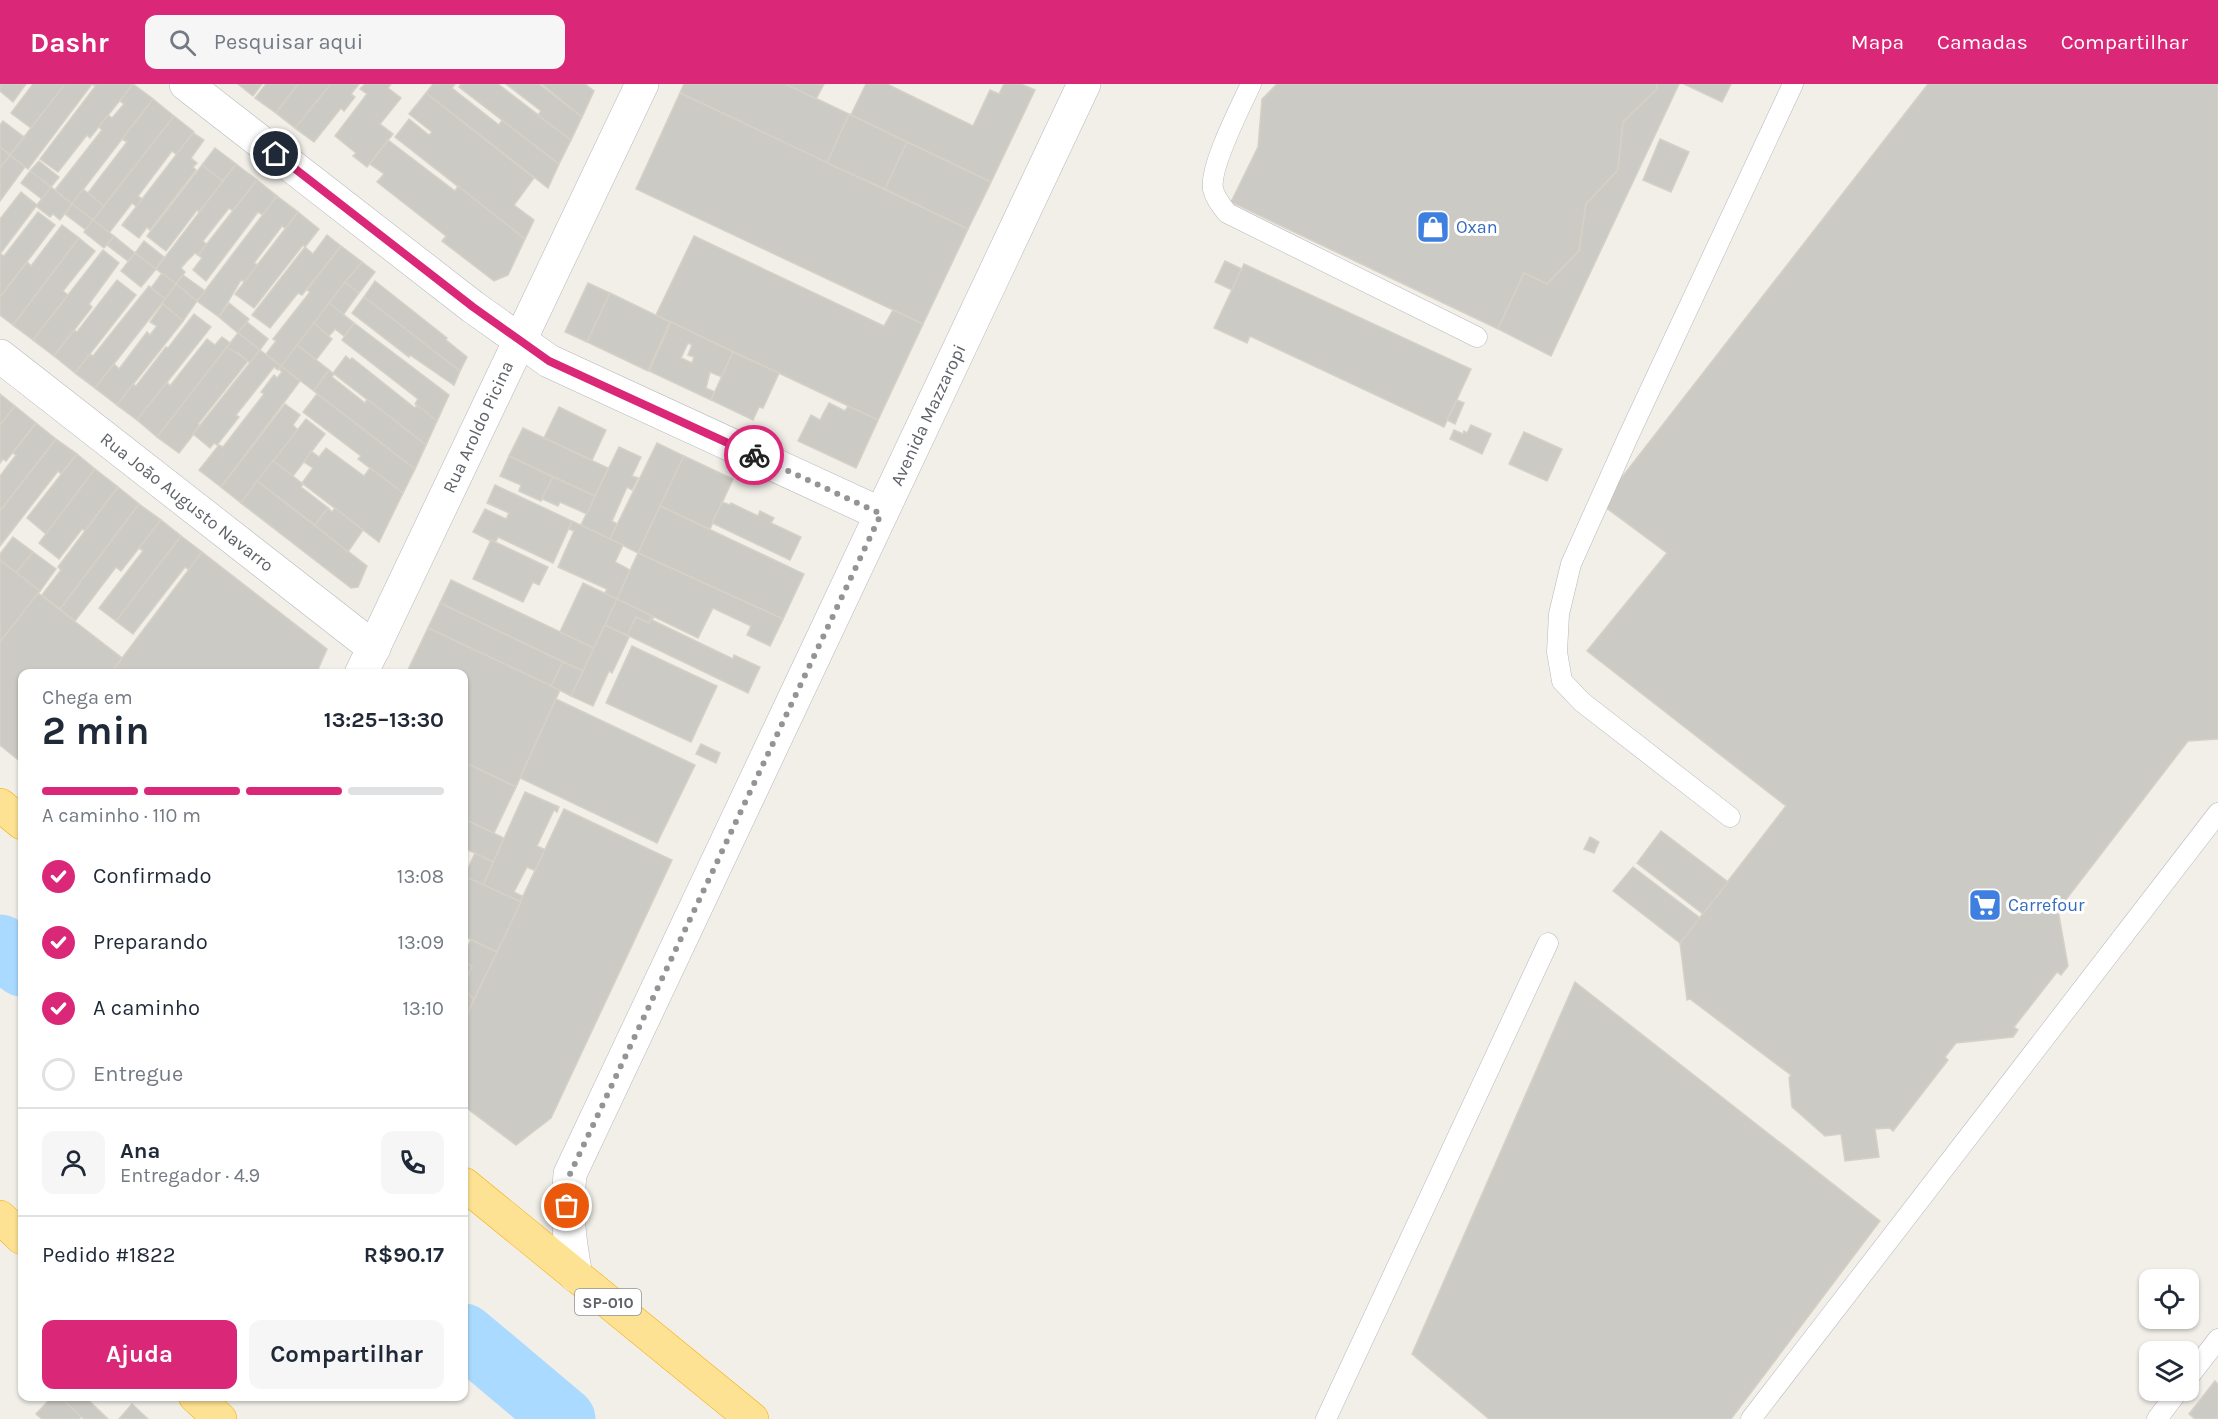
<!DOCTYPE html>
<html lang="pt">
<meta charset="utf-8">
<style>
:root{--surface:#fff;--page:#f6f6f7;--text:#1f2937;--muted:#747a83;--line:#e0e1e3;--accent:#db2777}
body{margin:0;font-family:Karla,sans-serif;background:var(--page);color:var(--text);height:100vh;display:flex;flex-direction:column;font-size:22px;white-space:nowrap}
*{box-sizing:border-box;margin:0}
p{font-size:20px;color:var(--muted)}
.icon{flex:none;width:33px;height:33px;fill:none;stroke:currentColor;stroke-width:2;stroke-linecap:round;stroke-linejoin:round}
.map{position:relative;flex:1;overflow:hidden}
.panel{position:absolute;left:18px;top:585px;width:450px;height:732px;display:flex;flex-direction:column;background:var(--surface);border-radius:12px;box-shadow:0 2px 4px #0004}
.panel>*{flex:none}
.controls{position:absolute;left:2139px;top:1185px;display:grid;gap:12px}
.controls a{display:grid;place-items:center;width:60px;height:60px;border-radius:12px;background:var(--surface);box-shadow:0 2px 4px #0004;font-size:30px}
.pin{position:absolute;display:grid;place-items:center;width:51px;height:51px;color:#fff;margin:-26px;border:3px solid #fff;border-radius:50%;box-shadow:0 2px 6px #0007}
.courier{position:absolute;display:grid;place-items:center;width:60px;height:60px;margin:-30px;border:4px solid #db2777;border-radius:50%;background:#fff;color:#222;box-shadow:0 2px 8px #0007}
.headline em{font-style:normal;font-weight:700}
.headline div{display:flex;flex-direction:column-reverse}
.headline{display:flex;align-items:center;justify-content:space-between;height:102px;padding:0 24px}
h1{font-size:39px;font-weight:700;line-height:45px}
.bar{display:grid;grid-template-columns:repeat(4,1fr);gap:9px 6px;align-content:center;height:72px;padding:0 24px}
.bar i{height:8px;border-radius:4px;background:var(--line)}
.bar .active{background:var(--accent)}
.bar p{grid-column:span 4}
.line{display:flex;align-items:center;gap:15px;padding:0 24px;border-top:2px solid var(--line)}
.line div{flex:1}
.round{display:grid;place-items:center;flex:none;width:63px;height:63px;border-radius:12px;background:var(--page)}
ol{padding:0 24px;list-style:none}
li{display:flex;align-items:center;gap:18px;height:66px}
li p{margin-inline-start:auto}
li .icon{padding:6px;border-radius:50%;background:var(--accent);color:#fff;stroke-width:4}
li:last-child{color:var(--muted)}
li i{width:33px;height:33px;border:3px solid var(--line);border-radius:50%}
.cta{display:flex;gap:12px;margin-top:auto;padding:12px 24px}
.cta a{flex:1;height:69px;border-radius:12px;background:var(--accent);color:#fff;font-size:24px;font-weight:700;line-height:69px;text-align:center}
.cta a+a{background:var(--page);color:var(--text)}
header{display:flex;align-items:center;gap:36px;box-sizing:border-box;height:84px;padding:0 30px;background:var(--accent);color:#fff}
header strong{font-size:28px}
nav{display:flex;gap:33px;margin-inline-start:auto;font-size:21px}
.search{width:420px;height:54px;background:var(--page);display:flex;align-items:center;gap:15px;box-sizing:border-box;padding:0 21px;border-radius:12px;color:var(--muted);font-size:22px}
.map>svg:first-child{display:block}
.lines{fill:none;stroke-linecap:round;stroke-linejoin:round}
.river{stroke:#aadaff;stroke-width:63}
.building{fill:#cccac5;stroke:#d6d1c6;stroke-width:1.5;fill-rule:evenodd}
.lane-casing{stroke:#b5b8bc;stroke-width:21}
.street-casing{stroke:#b5b8bc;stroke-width:34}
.highway-casing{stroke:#f9ab00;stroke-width:34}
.lane{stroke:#fff;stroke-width:20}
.street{stroke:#fff;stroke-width:33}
.highway{stroke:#fde293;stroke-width:33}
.done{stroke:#929495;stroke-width:6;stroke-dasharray:0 10.8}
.route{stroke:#db2777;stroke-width:8}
.labels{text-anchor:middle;stroke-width:6;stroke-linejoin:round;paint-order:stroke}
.shield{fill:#fff;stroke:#8f9295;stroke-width:1.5}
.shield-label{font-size:16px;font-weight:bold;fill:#5f6368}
.shop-label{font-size:18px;fill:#366cbe;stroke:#fff;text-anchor:start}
.street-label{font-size:18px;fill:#5f6368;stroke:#fff}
</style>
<header>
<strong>Dashr</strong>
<div class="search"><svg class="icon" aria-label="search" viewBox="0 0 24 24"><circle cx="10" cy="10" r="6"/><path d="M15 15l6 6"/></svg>Pesquisar aqui</div>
<nav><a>Mapa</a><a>Camadas</a><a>Compartilhar</a></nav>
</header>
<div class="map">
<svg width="2218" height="1335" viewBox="0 0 2218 1335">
<rect width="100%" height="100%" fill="#f1efe8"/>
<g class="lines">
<!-- river -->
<g class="river">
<path d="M0 862 22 881"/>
<path d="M464 1251 564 1335"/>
</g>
</g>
<!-- building -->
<g class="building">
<path d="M0 0H26L13 18 0 7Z"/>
<path d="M33 0H65L31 44 11 29Z"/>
<path d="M65 0H97L95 2 92 0 28 85 10 71Z"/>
<path d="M97 0H133L90 54 87 51 58 88 40 75Z"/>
<path d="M133 0 153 15 72 120 55 106 102 46 99 43 108 31 112 34 124 20 120 17Z"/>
<path d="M238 0H262L253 12Z"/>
<path d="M266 0H298L276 29 255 14Z"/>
<path d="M298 0H331L295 44 276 29Z"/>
<path d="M331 0H359L351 10 355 13 344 27 341 24 314 58 295 44Z"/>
<path d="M365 0H391L388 4 401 14 380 40 393 50 367 83 353 72 356 69 335 52 367 10 360 5Z"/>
<path d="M433 0H455L452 4 499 41 502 36 559 80 548 104 426 9Z"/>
<path d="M461 0H498L571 56 559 80 459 3Z"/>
<path d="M506 0H539L582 33 571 56 538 31 541 27Z"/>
<path d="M542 0H585L594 7 582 33Z"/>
<path d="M684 0H786L849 30 827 79 680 9Z"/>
<path d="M786 0H824L816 15Z"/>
<path d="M866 0H887L973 42 990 6 999 10 1004 0H1021L1035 6 991 98 851 31Z"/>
<path d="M1277 0H1657V5L1623 38 1618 86 1586 120 1579 167 1547 200 1524 189 1498 245 1231 118 1258 63 1262 15Z"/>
<path d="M1657 0H1679L1551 272 1498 245 1524 189 1547 200 1579 167 1586 120 1618 86 1623 38 1657 5Z"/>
<path d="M1684 0H1731L1722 18Z"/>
<path d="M1928 0H2218V655L2188 657 2058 826 2068 882 2061 891 2057 888 2014 943 2018 946 2013 953 1956 959 1945 973 1948 976 1893 1047 1890 1044 1875 1045 1879 1073 1845 1077 1841 1050 1825 1052 1792 1023 1789 994 1791 991 1690 915 1687 916 1680 859 1786 722 1587 567 1667 469 1601 420Z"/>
<path d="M426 9 534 94 514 121 534 136 525 155 395 53 409 35 429 51 432 48 409 30Z"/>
<path d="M680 9 968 145 923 240 636 105Z"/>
<path d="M153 15 174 32 104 122 88 109 127 58 122 55Z"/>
<path d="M849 30 907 58 885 105 827 79Z"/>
<path d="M174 32 194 48 177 71 172 67 138 112 142 115 137 123 132 119 109 149 93 136Z"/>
<path d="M3 37 24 53 10 71 0 63V41Z"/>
<path d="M193 49 204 56 191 74 197 79 193 83 196 86 150 146 147 143 139 154 122 141Z"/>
<path d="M1660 55 1689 68 1671 108 1643 96Z"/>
<path d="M388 56 455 107 458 102 525 155 508 191 494 197 442 157 446 152 377 98 384 90 370 80Z"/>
<path d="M907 58 991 98 968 145 885 105Z"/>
<path d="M0 63 10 71 0 84Z"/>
<path d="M215 64 236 80 223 97 202 81Z"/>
<path d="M10 71 25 83 0 117V84Z"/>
<path d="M39 77 59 93 51 103 30 87Z"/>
<path d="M236 80 257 96 233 127 229 124 203 157 207 161 198 171 195 169 187 177 181 184 185 188 176 200 156 185Z"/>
<path d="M202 81 223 97 199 128 197 126 166 167 147 152Z"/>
<path d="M30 87 51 103 42 115 21 99Z"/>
<path d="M257 96 277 112 263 131 258 128 206 197 193 186 202 174 198 171Z"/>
<path d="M51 103 72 120 60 136 53 130 50 133 36 122Z"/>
<path d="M83 105 104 122 93 136 72 120Z"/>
<path d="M21 108 37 121 0 170V135Z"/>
<path d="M277 112 298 128 286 145 282 142 254 179 258 181 245 198 241 196 219 233 197 217Z"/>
<path d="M72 120 93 136 86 146 65 130Z"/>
<path d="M38 128 55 141 0 213V170L4 172Z"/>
<path d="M298 128 319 145 305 163 303 161 254 224 235 210Z"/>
<path d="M93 136 114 152 104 164 84 148Z"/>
<path d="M62 141 79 154 13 241 0 231V213L27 178 31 182Z"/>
<path d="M327 151 341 162 302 211 298 209 270 244 252 231 305 163 313 170Z"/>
<path d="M114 152 135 169 128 177 107 161Z"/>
<path d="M694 152 884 242 893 226 923 240 878 336 656 231Z"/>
<path d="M79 154 95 167 63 207 68 211 33 256 13 241Z"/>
<path d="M144 157 164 173 156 185 135 169Z"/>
<path d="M341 162 362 178 281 282 266 270 276 257 273 255 310 208 307 206Z"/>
<path d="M103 166 119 179 89 220 92 223 54 272 33 256Z"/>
<path d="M135 169 156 185 141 203 121 187Z"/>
<path d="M1225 177 1242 185 1232 206 1215 198Z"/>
<path d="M362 178 375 188 359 209 345 198Z"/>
<path d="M1244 180 1471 285 1444 343 1250 252 1247 259 1214 244Z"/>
<path d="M162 189 176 200 165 215 151 204Z"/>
<path d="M183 191 205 207 197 217 176 200Z"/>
<path d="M117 196 136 211 75 289 54 272 74 246 77 248Z"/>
<path d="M375 197 447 254 446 256 467 273 460 287 364 213Z"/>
<path d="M345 198 359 209 343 231 329 219Z"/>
<path d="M588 199 610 209 587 258 565 248Z"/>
<path d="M176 200 197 217 183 237 162 219Z"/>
<path d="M149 202 165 215 95 304 75 289 90 270 93 272Z"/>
<path d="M610 209 670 238 648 287 587 258Z"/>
<path d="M364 213 460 287 454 301 410 271 409 273 352 229Z"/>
<path d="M229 219 249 235 238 249 219 233Z"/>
<path d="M329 219 354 239 344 252 335 245 329 252 314 239Z"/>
<path d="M163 220 183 237 117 321 95 304 114 280 119 285 147 248 150 251 157 242 150 238Z"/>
<path d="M194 230 211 243 137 336 117 321 133 300 136 302 166 263 168 264Z"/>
<path d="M247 238 268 255 260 266 238 249Z"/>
<path d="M671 238 733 268 722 293 710 288 706 304 715 308 711 316 649 287ZM688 259 692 261 688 271 694 273 692 279 681 274Z"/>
<path d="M314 239 332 255 316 276 297 261Z"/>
<path d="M354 239 449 311 437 337 415 320 418 315 342 256Z"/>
<path d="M238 249 260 266 250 279 238 269 236 271 227 263Z"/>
<path d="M222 253 230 259 157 353 137 336 167 298 170 302 207 255 215 261Z"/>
<path d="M297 261 329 286 314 307 281 282Z"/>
<path d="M227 263 248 277 198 340 200 342 179 369 157 353Z"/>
<path d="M260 266 281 282 278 286 274 283 236 331 239 333 217 361 214 359 210 364 193 350Z"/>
<path d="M733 268 779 289 763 324 759 323 753 336 711 316Z"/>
<path d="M346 272 350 276 352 274 415 324 417 321 437 337 426 361 333 289Z"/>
<path d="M281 282 300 297 221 403 199 386 219 361 223 363 264 310 261 308 274 291 277 294 282 288 279 285Z"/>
<path d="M329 286 334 290 332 293 365 319 367 315 426 361 415 385 314 307Z"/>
<path d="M0 310 15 322 0 341Z"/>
<path d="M317 310 415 385 403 409 358 375 361 372 303 328Z"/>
<path d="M1457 316 1464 319 1455 340 1447 336Z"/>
<path d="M829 319 845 327 848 322 878 336 856 384 798 357 811 331 820 336Z"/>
<path d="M285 320 300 331 293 341 298 346 241 419 221 403Z"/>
<path d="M15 322 36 339 6 377 3 375 0 379V341Z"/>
<path d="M559 323 606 346 592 376 544 354Z"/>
<path d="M306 335 325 350 293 392 273 377Z"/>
<path d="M36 339 56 355 0 427V392L16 371 13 369Z"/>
<path d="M1471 341 1491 350 1482 370 1450 355 1454 346 1463 350 1464 347 1467 349Z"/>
<path d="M523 344 608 384 595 412 509 372Z"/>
<path d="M1524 348 1562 365 1547 397 1509 380Z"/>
<path d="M56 355 77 370 61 390 58 387 0 462V427Z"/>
<path d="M657 359 684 372 638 469 610 455Z"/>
<path d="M619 363 641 373 632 392 638 394 632 406 627 403 612 437 617 440 610 455 581 441Z"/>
<path d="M326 364 364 392 370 384 403 409 379 458 302 399 313 384 304 378 311 367 319 373Z"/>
<path d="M77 370 95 385 46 450 27 434Z"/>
<path d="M509 372 553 393 541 417 519 407 521 401 500 392Z"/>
<path d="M684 372 733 395 710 445 660 422Z"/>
<path d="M273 377 303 400 301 403 328 424 315 441 257 397Z"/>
<path d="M95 385 118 403 85 447 82 445 59 475 39 459Z"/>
<path d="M553 393 595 412 587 430 560 418 558 422 542 415Z"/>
<path d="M257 397 367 482 358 503 351 504 241 419Z"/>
<path d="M495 401 572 437 553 479 498 453 495 459 473 448 485 425 506 435 509 429 487 419Z"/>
<path d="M118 403 139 420 60 525 42 511 61 486 58 483Z"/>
<path d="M722 418 730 421 731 419 758 432 760 427 774 434 771 439 801 453 790 476 712 439Z"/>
<path d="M139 420 161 436 121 487 116 483 75 537 60 525Z"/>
<path d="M660 422 804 490 783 535 638 469Z"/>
<path d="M328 424 332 428 335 424 363 446 348 468 315 441Z"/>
<path d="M161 436 181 452 116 537 99 524 143 467 139 464Z"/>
<path d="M572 437 623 461 615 478 630 486 617 515 605 509 607 505 558 483 574 447 569 445Z"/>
<path d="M181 452 202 468 189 486 185 483 133 550 116 537Z"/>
<path d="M13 453 33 468 16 489 0 476V470Z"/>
<path d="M491 456 548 483 539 501 533 498 523 518 473 495Z"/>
<path d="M33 468 56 485 40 507 16 489Z"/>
<path d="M202 468 327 565 316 590H110Z"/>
<path d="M638 469 783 535 770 562 747 551 751 542 713 524 698 554 617 515Z"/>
<path d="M0 476 40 507 0 558Z"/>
<path d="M451 496 594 564 583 587 440 519Z"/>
<path d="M583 499 617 515 594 564 560 548Z"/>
<path d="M38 509 122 574 110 590H101L97 587 95 590H22V679L0 661V558Z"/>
<path d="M617 515 652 532 649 539 636 533 627 551 605 541Z"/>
<path d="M440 519 563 578 551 602 428 544Z"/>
<path d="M652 532 654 533 652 536 733 575 734 571 760 583 748 609 627 551 636 533 649 539Z"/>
<path d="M605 541 629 553 612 589 609 587 593 622 571 612Z"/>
<path d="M428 544 560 606 516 703 464 678V590H406Z"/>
<path d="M632 562 717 602 691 658 606 619Z"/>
<path d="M563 578 583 587 571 612 551 602Z"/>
<path d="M556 615 695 681 657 759 520 694Z"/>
<path d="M701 660 720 669 716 679 696 670Z"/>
<path d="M464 678 516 703 494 749 464 735Z"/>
<path d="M525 708 559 723 557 728 554 726 537 762 546 766 536 787 527 783 514 808 524 813 521 818 483 801Z"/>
<path d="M564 725 672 776 551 1034 516 1061 464 1022V937Z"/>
<path d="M464 735 504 754 493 778 464 764Z"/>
<path d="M1661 747 1728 798 1703 830 1637 779Z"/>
<path d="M1590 753 1599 758 1594 769 1584 765Z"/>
<path d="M475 769 493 778 483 801 464 793Z"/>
<path d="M1633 783 1700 834 1680 859 1613 807Z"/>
<path d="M464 792 521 818 497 868 464 852Z"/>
<path d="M471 856 497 868 474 915 464 906V901L472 882 464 878V863L465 860 468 862Z"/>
<path d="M464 878 472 882 464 901Z"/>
<path d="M1575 898 1880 1137 1731 1335H1489L1412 1270Z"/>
<path d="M464 906 474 915 464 937Z"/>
<path d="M2215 1297 2218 1300V1335H2195L2189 1330Z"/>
<path d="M53 1312H59L81 1333 79 1335H42L36 1330Z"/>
<path d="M59 1312H84L108 1335H84Z"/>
<path d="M132 1320 148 1335H119Z"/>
</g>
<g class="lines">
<!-- lane casing -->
<g class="lane-casing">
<g id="lane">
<path d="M1251 0C1241 22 1209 83 1213 105 1215 114 1221 121 1227 129L1477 253"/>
<path d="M1730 733 1582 618 1562 597 1557 568 1559 530 1571 480 1628 353 1793 0"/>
<path d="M2188 1294 2218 1255"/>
<path d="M1326 1335 1548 859"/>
<path d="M1751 1335 2218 729"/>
<path d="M2157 1335 2179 1306"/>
</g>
</g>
<!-- street casing -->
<g class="street-casing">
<g id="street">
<path d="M186 0 473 223 549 277 881 430"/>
<path d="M0 272 374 564"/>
<path d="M361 590 642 0"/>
<path d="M576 1192C569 1155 566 1127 570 1090L1084 0"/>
</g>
</g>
<!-- highway casing -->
<g class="highway-casing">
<g id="highway">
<path d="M0 721 22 739"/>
<path d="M464 1100 752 1335"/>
<path d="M0 1133 22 1154"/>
<path d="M195 1312 220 1335"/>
</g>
</g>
<!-- lane -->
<use href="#lane" class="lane"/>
<!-- street -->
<use href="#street" class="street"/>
<!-- highway -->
<use href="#highway" class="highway"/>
</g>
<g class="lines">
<!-- done -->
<path class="done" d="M567 1122 570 1090 881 430 754 371"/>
<!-- route -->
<path class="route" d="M276 70 473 223 549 277 754 371"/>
</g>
<!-- icons -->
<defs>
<g id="shop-square" transform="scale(1.725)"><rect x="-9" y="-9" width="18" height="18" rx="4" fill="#3f7fe0" stroke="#fff"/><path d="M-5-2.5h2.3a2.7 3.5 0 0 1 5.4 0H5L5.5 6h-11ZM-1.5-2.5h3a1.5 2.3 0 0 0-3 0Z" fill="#fff"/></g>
<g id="supermarket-square" transform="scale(1.725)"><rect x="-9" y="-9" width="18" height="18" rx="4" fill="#3f7fe0" stroke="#fff"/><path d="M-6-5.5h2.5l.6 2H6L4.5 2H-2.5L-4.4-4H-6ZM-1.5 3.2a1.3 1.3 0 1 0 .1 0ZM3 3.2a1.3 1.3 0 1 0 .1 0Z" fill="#fff"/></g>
</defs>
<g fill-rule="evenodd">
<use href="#shop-square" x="1433" y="143"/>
<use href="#supermarket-square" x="1985" y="821"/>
</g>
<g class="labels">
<!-- shield labels -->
<rect class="shield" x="575" y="1205" width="66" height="26" rx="4.5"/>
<g class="shield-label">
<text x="608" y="1224">SP-010</text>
</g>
<!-- shop labels -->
<g class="shop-label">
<text x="1456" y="149">Oxan</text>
<text x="2008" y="827">Carrefour</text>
</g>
<!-- street labels -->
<g class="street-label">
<text transform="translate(928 331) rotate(-65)" y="6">Avenida Mazzaropi</text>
<text transform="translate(478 343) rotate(-65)" y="6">Rua Aroldo Picina</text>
<text transform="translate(187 418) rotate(38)" y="6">Rua João Augusto Navarro</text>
</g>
</g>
</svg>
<div class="controls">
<a><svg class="icon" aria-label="locate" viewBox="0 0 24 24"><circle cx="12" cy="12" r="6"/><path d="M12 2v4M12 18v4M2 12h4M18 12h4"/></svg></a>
<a><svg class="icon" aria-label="layers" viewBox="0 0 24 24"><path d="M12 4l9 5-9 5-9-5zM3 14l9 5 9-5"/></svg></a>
</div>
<div class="pin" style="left:567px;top:1122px;background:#ea580c"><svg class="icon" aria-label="bag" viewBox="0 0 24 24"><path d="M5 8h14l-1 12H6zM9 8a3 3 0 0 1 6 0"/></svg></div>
<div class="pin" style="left:276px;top:70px;background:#1f2937"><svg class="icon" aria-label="home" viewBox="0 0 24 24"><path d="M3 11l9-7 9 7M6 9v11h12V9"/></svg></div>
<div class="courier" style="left:754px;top:371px"><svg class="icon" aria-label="bike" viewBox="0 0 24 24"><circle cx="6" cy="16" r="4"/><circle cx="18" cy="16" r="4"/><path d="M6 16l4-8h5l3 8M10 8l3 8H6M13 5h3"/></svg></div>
<section class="panel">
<div class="headline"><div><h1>2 min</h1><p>Chega em</p></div><em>13:25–13:30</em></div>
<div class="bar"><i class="active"></i><i class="active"></i><i class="active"></i><i></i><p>A caminho · 110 m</p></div>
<ol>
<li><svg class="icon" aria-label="check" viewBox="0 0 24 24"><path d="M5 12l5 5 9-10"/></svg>Confirmado<p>13:08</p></li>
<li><svg class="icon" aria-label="check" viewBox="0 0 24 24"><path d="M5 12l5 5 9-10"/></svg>Preparando<p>13:09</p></li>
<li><svg class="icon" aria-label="check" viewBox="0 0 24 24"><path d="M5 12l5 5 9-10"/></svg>A caminho<p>13:10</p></li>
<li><i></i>Entregue</li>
</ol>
<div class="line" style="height:108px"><a class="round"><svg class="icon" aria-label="person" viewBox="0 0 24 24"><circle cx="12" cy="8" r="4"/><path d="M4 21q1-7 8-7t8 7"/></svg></a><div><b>Ana</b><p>Entregador · 4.9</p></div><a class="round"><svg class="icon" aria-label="phone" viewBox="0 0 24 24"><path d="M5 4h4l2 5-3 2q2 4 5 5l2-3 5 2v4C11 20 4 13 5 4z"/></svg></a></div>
<div class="line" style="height:78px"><div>Pedido #1822</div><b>R$90.17</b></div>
<div class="cta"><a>Ajuda</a><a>Compartilhar</a></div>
</section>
</div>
